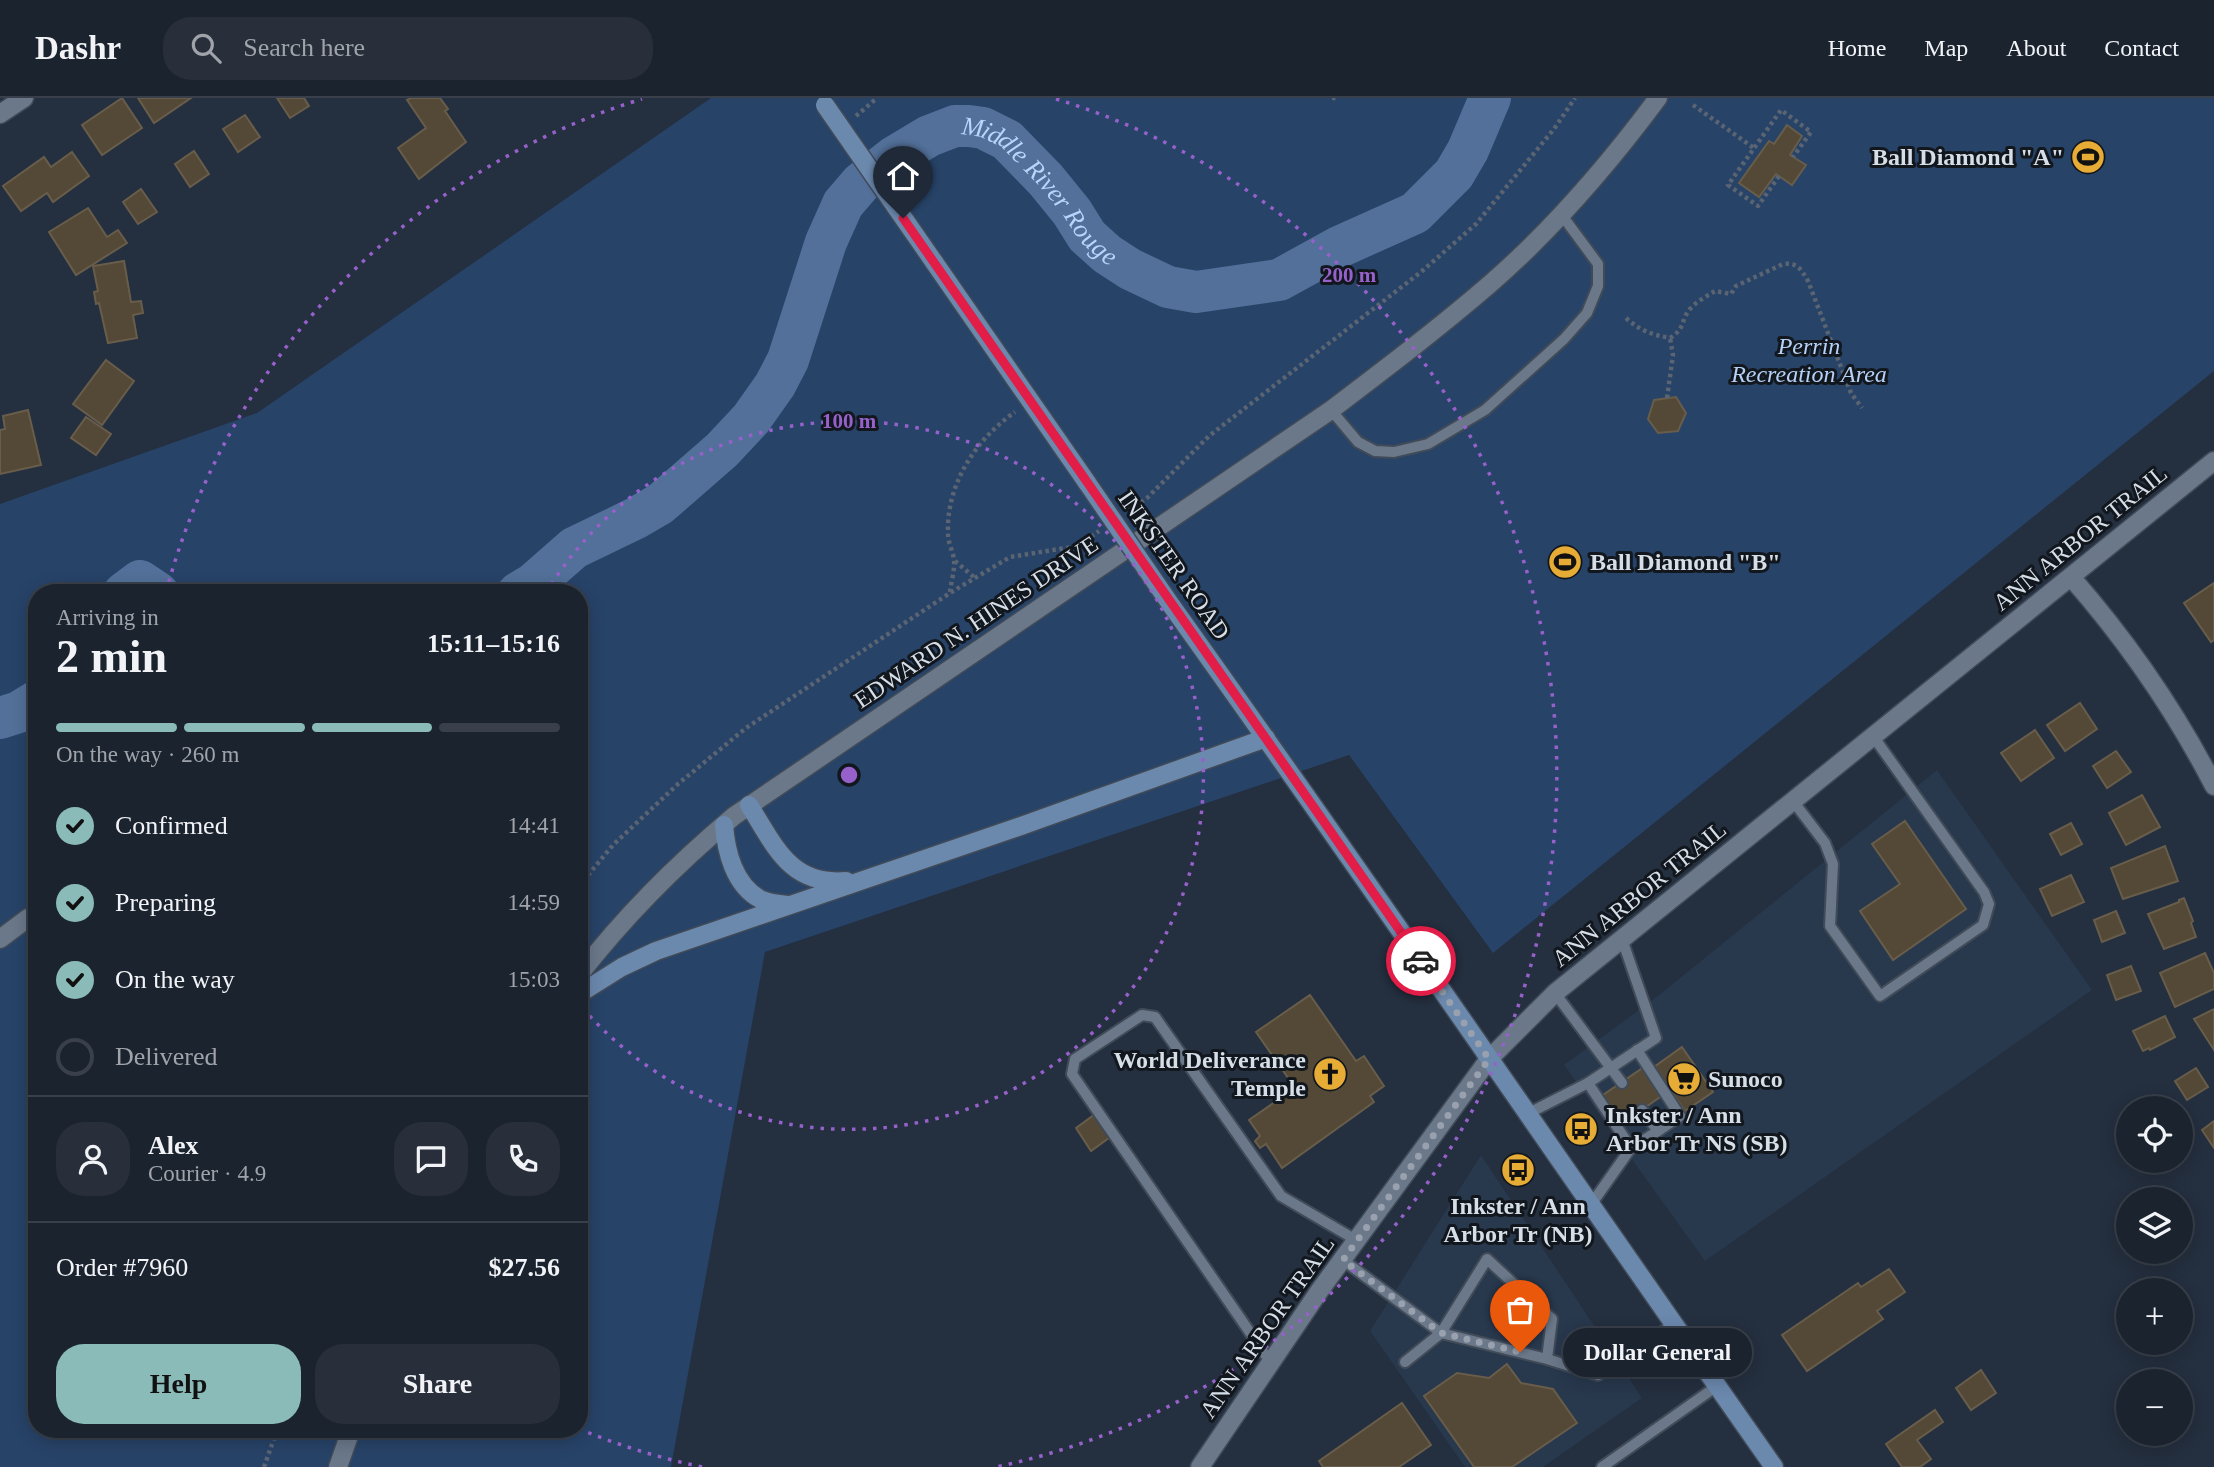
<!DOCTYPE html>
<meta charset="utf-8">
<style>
:root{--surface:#1b232f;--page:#282f3b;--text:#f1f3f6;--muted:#a0a4aa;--line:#39404b;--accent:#8bbbb9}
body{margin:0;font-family:Georgia,serif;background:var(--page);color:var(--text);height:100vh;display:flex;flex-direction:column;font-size:26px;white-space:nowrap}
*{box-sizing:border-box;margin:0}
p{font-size:23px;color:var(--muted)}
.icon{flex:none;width:38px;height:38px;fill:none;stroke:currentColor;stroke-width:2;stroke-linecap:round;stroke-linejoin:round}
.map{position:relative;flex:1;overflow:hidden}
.sheet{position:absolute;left:28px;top:486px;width:560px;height:854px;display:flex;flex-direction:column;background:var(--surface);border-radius:28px;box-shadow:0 4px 18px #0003,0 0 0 2px var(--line)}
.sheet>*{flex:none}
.fabs{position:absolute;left:2116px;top:998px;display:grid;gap:14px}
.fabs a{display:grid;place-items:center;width:77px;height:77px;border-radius:50%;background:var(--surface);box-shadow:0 4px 18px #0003,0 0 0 2px var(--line);font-size:35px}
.pin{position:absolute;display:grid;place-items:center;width:60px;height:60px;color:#fff;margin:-72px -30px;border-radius:50% 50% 50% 0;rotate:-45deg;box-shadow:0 0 7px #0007}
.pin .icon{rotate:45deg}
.courier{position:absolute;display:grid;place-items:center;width:70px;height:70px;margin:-35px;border:5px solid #e11d48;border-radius:50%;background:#fff;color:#222;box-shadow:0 2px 9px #0007}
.bubble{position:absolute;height:49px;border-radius:24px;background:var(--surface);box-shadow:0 4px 18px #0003,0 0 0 2px var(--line);font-size:23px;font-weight:800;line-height:49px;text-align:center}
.overview em{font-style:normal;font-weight:800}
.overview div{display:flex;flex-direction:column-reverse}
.overview{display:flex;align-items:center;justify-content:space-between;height:119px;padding:0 28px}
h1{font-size:46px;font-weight:800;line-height:52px}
.bar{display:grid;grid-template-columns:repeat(4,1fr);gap:10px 7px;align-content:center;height:84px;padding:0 28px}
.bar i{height:9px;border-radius:5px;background:var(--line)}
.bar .selected{background:var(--accent)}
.bar p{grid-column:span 4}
.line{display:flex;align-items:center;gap:18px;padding:0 28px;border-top:2px solid var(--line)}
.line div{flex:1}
.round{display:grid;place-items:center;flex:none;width:74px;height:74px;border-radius:28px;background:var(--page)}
ol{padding:0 28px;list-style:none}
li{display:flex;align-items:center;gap:21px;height:77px}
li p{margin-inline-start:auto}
li .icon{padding:7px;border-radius:50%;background:var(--accent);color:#111;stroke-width:4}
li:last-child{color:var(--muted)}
li i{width:38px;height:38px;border:4px solid var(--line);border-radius:50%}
.action{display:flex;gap:14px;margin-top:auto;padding:14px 28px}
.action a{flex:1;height:80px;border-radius:28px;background:var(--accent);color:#111;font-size:28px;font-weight:800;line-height:80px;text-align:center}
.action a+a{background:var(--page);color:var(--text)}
header{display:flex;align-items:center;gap:42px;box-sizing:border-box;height:98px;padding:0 35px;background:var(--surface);border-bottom:2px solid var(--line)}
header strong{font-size:33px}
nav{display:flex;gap:38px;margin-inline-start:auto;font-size:24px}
.search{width:490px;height:63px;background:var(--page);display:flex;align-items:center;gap:18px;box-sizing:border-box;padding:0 24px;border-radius:28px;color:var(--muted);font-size:26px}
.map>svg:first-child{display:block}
.built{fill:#28384d}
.green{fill:#274368;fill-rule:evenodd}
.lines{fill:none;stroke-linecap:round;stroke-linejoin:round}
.river{stroke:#527099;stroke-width:42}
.building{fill:#544937;stroke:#685d4a;stroke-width:2}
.service-casing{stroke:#414b58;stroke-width:14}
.minor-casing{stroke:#414b58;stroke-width:21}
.tertiary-casing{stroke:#414b58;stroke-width:21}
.secondary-casing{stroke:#414b58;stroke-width:21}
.path{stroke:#5a6472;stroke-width:4.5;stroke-dasharray:3.5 3.5;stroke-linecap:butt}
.service{stroke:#6a788a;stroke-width:10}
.minor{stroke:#6a788a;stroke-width:18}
.tertiary{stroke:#6a788a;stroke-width:18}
.secondary{stroke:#6b88ad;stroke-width:18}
.secondary-bridge-casing{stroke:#414b58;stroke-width:21;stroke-linecap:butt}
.secondary-bridge{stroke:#6b88ad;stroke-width:18}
.done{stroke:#98a1ad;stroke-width:7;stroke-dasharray:0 12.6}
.route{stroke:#e11d48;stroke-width:9}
.ring{fill:none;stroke:#9661cb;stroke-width:3.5;stroke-dasharray:3.5 7}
.labels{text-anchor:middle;stroke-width:6;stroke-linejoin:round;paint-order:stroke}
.poi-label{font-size:24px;font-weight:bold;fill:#d6dee8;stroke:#12171e;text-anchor:start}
.park-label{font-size:24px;font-style:italic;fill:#b5d1f7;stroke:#12171e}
.street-label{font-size:24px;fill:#d6dee8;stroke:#12171e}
.water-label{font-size:26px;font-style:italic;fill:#b8d5fb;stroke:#12171e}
.centre{fill:#9661cb;stroke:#12171e;stroke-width:3.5}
.ring-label{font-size:21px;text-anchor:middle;font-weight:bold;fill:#9661cb;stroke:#12171e;stroke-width:6;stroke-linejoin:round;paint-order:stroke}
</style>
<header>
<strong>Dashr</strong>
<div class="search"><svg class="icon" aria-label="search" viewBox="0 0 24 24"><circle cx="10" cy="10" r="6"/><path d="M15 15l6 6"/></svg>Search here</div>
<nav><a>Home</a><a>Map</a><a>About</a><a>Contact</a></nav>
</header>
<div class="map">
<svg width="2214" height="1369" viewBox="0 0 2214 1369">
<rect width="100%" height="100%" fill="#242f3f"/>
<!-- built -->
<g class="built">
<path d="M1937 672 2092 892 1705 1163 1564 967 1659 897Z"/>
<path d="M1481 1057 1642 1300 1543 1369H1465L1370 1233Z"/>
</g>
<!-- green -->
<path class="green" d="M711 0H2214V273L1493 855 1349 657 765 854 671 1369H0V406L257 315ZM37 495H579V1332H37Z"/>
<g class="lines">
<!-- river -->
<g class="river">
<path d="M124 495 140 483 158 495"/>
<path id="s1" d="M518 495 533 486 574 450 636 420 660 406 722 352 751 321 775 287 788 262 826 144 843 106 861 85 894 59 929 38 955 28H969L983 30 1007 42 1046 82 1072 114 1087 138 1107 156 1130 171 1168 189 1196 194 1279 182 1339 149 1415 115 1454 76 1468 52 1490 0"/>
<path d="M0 620 19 614 37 603"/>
</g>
</g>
<!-- building -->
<g class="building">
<path d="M122 0 142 30 102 57 82 27Z"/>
<path d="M138 0H191L154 25Z"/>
<path d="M277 0H304L309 8 290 20Z"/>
<path d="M411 0H440L448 11 445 13 466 44 419 81 398 50 426 30 407 2Z"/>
<path d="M245 17 260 39 238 54 223 31Z"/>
<path d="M1787 27 1802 38 1790 57 1806 67 1792 87 1776 76 1759 99 1739 85 1769 43 1774 46Z"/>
<path d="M194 53 209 76 190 89 175 66Z"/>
<path d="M72 54 89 78 53 104 47 95 21 113 3 88 44 59 51 69Z"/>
<path d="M141 91 157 114 138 126 123 104Z"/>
<path d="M88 110 107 139 118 132 127 145 76 177 49 134Z"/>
<path d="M124 163 131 204 141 203 143 215 133 217 137 240 108 245 99 205 96 206 94 194 98 193 93 168Z"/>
<path d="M106 262 134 283 102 327 73 306Z"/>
<path d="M1676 299 1686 315 1678 333 1658 335 1648 321 1654 302Z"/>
<path d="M28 312 41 367 0 376V332L5 331 3 318Z"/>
<path d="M86 319 111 336 96 357 71 340Z"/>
<path d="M2214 485V542L2211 544 2184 505Z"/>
<path d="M2080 605 2097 631 2065 653 2047 627Z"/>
<path d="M2035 632 2054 660 2021 683 2001 655Z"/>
<path d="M2116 653 2131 674 2107 690 2093 668Z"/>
<path d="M2142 697 2160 729 2126 747 2109 715Z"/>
<path d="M1905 723 1966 811 1893 862 1860 813 1900 786 1872 746Z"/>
<path d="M2071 725 2082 746 2061 757 2050 736Z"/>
<path d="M2165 748 2178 783 2123 801 2111 770Z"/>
<path d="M2071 777 2084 804 2052 818 2040 791Z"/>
<path d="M2184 800 2193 823 2191 825 2196 839 2164 851 2148 816 2179 804V802Z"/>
<path d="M2116 813 2125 835 2102 844 2094 822Z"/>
<path d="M2205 855 2214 875V891L2175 909 2160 875Z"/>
<path d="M2131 868 2141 893 2116 902 2107 877Z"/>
<path d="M1310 897 1356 963 1364 958 1384 988 1370 998 1374 1004 1282 1070 1266 1046 1260 1050 1255 1043 1260 1038 1249 1022 1295 990 1256 934Z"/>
<path d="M2214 911V952L2194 921Z"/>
<path d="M2165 918 2175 939 2150 952 2149 950 2143 953 2133 933Z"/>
<path d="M1682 949 1713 994 1685 1013 1654 969Z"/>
<path d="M1644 969 1663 997 1620 1027 1600 999Z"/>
<path d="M2196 970 2208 989 2187 1002 2175 983Z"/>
<path d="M1098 1014 1113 1037 1091 1053 1076 1030Z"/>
<path d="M2214 1023V1050L2202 1032Z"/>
<path d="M1889 1171 1905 1194 1877 1213 1883 1221 1807 1273 1782 1237 1858 1185 1861 1189Z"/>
<path d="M1507 1266 1521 1285 1553 1291 1577 1325 1512 1369H1474L1424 1298 1457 1275 1489 1280Z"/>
<path d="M1981 1272 1996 1295 1971 1312 1956 1290Z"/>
<path d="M1402 1305 1431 1347 1399 1369H1323L1319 1363Z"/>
<path d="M1935 1312 1943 1324 1917 1342 1931 1361 1920 1369H1902L1886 1346Z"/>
</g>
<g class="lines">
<!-- service casing -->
<g class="service-casing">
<g id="service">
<path d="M1331 312 1358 344 1375 353 1394 354 1428 346 1485 312 1564 241 1587 215 1598 188V166L1561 116"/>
<path d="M1793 703 1825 745 1833 766 1830 828 1880 898 1983 827 1989 806 1984 794 1873 638"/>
<path d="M1555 895 1622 985"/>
<path d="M1637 952 1680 1018 1658 1033"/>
<path d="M1588 985 1656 940 1622 841"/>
<path d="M1527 1016 1588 985 1631 1050 1590 1108"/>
<path d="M1631 1050 1658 1033 1642 1012"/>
<path d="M1343 1162 1441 1235 1405 1264"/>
<path d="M1547 1261 1441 1235 1487 1161 1552 1221 1547 1261 1598 1277 1674 1226"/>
<path d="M1271 1265 1072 976 1075 961 1142 917 1155 919 1281 1098 1356 1142"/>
<path d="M1602 1369 1717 1288"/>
</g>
</g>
<!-- minor casing -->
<g class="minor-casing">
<g id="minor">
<path d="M0 16 24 0"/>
<path d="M2071 479C2127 543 2175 612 2214 688"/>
<path d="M0 841 28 820"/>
</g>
</g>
<!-- tertiary casing -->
<g class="tertiary-casing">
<g id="tertiary">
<path d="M579 877C624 819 678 765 734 718L1331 312C1385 271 1439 230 1490 186 1552 132 1609 66 1658 0"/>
<path d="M338 1369 351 1332"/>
<path d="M1200 1369 1320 1192 1489 961 1555 895 2214 363"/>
</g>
</g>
<!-- secondary casing -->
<g class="secondary-casing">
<g id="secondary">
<path d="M934 164 1088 386"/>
<path d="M1171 507C1375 792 1572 1082 1774 1369"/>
<path d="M749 707C775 748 790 788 846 783"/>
<path d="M724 727C726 753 734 787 760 801 768 805 778 806 788 807"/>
<path d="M579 896 622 869 656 853 1021 728 1266 640"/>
</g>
</g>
<!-- path -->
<g class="path">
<path d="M1332 0H1336"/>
<path d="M1693 7 1754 50"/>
<path d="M856 18 877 0"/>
<path d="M1779 78 1758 108 1728 87 1781 12 1811 34 1793 59"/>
<path d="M1626 220C1639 232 1652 237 1670 240 1686 230 1680 223 1690 211 1697 203 1707 198 1715 193L1731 196 1736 188 1783 166C1797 164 1801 171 1808 183L1851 295 1862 310"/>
<path d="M1667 300 1673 257 1670 240"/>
<path d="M1129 412 1147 400 1209 338 1421 174 1476 126 1554 31 1575 0"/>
<path d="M955 463 975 480"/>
<path d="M950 494C951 484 955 472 954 462 953 453 948 445 948 436 946 386 976 341 1015 314"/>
<path d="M579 788 613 747 678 686 746 630 950 495 1010 459 1078 448 1099 433"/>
<path d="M264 1369 277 1332"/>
</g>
<!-- service -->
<use href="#service" class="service"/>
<!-- minor -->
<use href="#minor" class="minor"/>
<!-- tertiary -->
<use href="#tertiary" class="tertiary"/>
<!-- secondary -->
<use href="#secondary" class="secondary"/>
<!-- secondary-bridge casing -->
<g class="secondary-bridge-casing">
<g id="secondary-bridge">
<path d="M825 7 934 164"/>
<path d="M1088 386 1171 507"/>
</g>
</g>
<!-- secondary-bridge -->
<use href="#secondary-bridge" class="secondary-bridge"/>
</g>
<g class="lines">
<!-- done -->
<path class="done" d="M1421 863 1489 961 1343 1162 1441 1235 1520 1254"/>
<!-- route -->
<path class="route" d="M903 120 1421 863"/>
</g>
<!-- distance rings -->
<g class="ring">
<path d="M546 495A354 354 0 1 1 580 907"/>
<path d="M702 1369A707 707 0 0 1 584 1333M166 494A707 707 0 0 1 642 1M1056 1A707 707 0 0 1 996 1369"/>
</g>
<!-- icons -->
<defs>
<g id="stadium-disc" transform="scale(1.75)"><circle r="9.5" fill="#e6ac36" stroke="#12171e"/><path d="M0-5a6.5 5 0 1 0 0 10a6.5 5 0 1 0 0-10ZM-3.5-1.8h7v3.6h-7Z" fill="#111"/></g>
<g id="church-disc" transform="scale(1.75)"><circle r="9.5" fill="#e6ac36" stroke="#12171e"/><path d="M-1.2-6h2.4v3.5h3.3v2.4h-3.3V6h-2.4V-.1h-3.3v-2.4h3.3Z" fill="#111"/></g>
<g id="supermarket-disc" transform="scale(1.75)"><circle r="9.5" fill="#e6ac36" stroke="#12171e"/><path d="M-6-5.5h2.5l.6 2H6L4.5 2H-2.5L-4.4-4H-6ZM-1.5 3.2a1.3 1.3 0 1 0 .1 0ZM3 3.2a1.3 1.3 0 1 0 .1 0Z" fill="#111"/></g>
<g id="bus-disc" transform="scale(1.75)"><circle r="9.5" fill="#e6ac36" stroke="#12171e"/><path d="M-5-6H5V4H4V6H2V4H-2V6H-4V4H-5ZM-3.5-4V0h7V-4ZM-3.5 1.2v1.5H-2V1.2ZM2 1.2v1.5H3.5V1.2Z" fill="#111"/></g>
</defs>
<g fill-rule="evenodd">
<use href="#stadium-disc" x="2088" y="59"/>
<use href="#stadium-disc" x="1565" y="464"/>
<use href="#church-disc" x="1330" y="976"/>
<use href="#supermarket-disc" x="1684" y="981"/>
<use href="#bus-disc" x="1581" y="1031"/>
<use href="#bus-disc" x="1518" y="1072"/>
</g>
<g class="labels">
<!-- poi labels -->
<g class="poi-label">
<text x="2064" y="67" text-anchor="end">Ball Diamond "A"</text>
<text x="1590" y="472">Ball Diamond "B"</text>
<text x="1306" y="970" text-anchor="end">World Deliverance<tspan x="1306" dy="28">Temple</tspan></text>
<text x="1708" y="989">Sunoco</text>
<text x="1606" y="1025">Inkster / Ann<tspan x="1606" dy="28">Arbor Tr NS (SB)</tspan></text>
<text x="1518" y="1116" text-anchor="middle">Inkster / Ann<tspan x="1518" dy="28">Arbor Tr (NB)</tspan></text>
</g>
<!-- park labels -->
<g class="park-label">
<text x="1809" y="256">Perrin<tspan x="1809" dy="28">Recreation Area</tspan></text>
</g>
<!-- street labels -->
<g class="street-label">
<text transform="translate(2080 440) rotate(-39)" y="8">ANN ARBOR TRAIL</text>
<text transform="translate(1174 467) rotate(55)" y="8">INKSTER ROAD</text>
<text transform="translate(976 524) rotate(-34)" y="8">EDWARD N. HINES DRIVE</text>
<text transform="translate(1639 796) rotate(-39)" y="8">ANN ARBOR TRAIL</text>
<text transform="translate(1267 1229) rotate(-55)" y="8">ANN ARBOR TRAIL</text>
</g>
<!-- water labels -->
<g class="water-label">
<text dy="9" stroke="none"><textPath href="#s1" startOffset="779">Middle River Rouge</textPath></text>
</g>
</g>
<circle cx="849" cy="677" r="10" class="centre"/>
<g class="ring-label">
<text x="1349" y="184">200 m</text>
<text x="849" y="330">100 m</text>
</g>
</svg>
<div class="fabs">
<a><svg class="icon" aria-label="locate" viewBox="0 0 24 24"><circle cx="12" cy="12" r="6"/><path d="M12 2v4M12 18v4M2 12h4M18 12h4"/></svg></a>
<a><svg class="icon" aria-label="layers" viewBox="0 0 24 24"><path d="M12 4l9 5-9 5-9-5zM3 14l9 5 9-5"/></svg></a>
<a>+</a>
<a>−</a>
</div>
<div class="pin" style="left:1520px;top:1254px;background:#ea580c"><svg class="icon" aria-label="bag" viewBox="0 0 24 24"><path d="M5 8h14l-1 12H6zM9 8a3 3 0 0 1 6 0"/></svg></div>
<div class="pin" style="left:903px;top:120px;background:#1f2937"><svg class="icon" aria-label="home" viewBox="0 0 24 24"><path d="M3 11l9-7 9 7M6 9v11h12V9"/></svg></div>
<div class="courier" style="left:1421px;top:863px"><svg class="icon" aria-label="car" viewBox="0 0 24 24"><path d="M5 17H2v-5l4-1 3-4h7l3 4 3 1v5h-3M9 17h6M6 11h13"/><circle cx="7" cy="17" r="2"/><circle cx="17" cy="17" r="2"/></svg></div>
<div class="bubble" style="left:1563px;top:1230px;width:189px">Dollar General</div>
<section class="sheet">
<div class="overview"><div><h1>2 min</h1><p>Arriving in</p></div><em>15:11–15:16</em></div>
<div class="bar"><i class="selected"></i><i class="selected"></i><i class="selected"></i><i></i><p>On the way · 260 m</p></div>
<ol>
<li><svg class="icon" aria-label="check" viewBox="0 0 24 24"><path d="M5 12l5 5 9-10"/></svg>Confirmed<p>14:41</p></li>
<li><svg class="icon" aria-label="check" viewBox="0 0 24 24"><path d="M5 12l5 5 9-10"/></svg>Preparing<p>14:59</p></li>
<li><svg class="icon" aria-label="check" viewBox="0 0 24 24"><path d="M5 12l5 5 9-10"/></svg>On the way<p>15:03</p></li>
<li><i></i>Delivered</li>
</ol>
<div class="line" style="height:126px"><a class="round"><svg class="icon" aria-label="person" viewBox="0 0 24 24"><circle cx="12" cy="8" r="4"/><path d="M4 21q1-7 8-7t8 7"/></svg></a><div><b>Alex</b><p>Courier · 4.9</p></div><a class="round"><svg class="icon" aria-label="chat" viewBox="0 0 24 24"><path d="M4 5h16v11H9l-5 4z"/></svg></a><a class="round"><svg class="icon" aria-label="phone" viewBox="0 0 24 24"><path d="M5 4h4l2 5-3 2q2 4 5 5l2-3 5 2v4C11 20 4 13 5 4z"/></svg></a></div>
<div class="line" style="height:91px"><div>Order #7960</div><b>$27.56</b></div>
<div class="action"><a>Help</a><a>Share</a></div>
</section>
</div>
